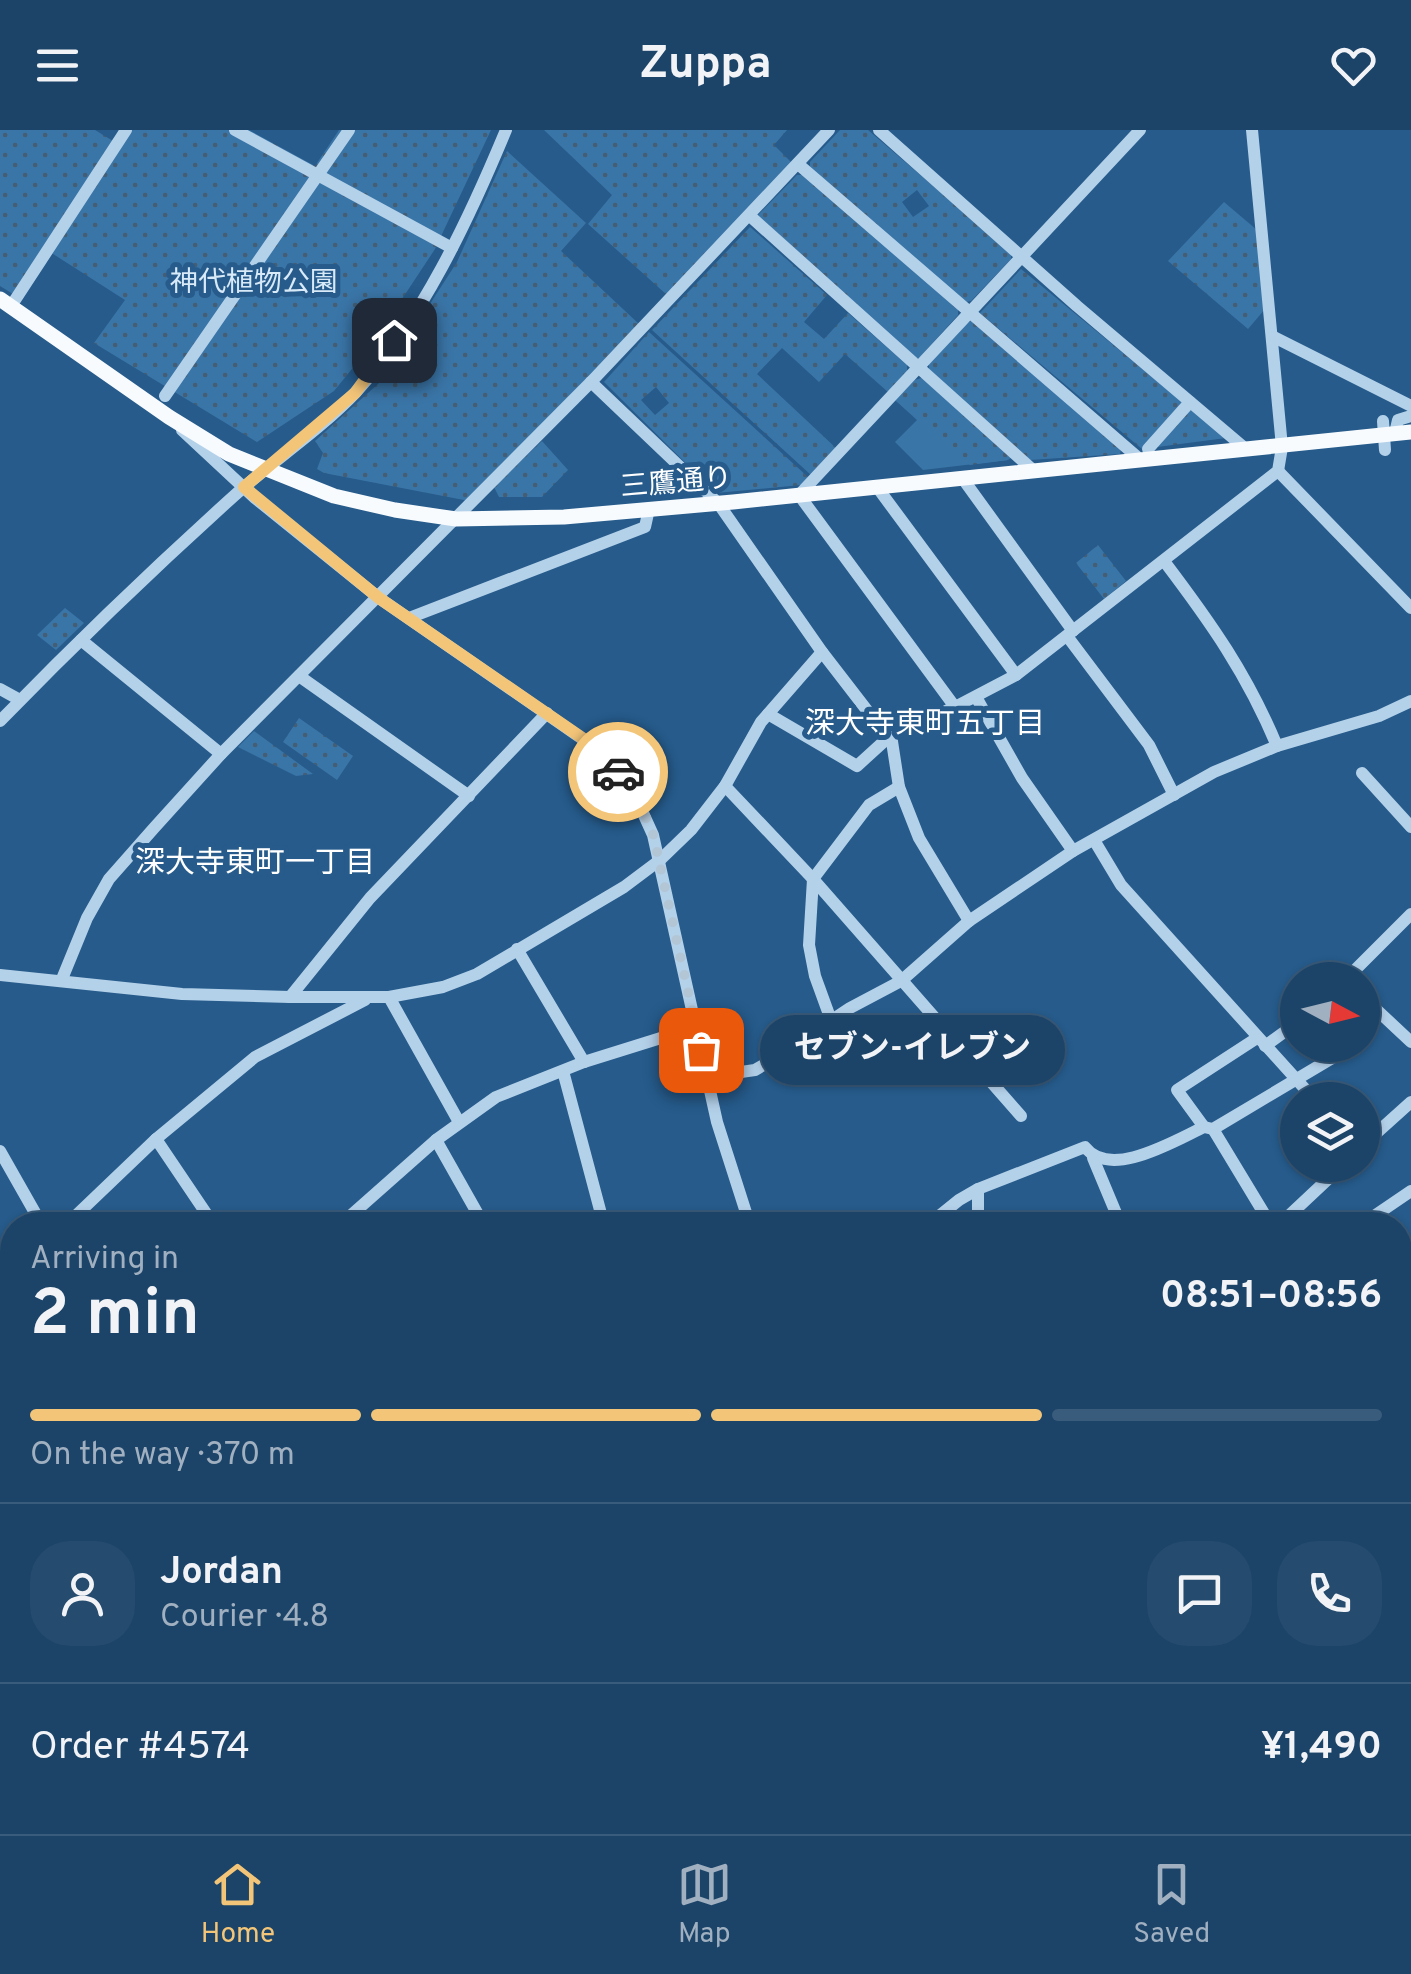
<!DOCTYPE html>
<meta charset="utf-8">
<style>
:root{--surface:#1c4468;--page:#254b6e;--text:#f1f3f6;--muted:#a0b0c0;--line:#3a5c7c;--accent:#f3c579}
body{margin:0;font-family:Overpass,"Noto Sans JP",sans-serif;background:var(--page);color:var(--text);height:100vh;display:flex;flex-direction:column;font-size:38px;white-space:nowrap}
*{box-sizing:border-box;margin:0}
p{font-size:32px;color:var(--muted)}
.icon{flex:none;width:55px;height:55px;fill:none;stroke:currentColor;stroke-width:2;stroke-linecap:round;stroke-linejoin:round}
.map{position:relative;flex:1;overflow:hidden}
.drawer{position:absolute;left:0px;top:1082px;width:1412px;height:622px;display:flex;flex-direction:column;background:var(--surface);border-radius:40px 40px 0 0;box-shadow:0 2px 8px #0004,0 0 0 2px var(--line)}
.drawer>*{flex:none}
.needle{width:65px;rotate:97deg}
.fabs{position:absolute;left:1280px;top:832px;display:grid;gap:20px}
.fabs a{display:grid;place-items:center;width:100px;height:100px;border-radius:50%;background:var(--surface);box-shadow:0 2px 8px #0004,0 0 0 2px var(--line);font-size:50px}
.pin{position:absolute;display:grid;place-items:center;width:85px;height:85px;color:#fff;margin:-42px;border-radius:20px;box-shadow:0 5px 15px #0006}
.courier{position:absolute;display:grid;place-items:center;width:100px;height:100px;margin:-50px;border:8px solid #f3c579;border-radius:50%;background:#fff;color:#222;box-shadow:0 2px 12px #0007}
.bubble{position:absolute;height:70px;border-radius:35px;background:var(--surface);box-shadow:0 2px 8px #0004,0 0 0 2px var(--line);font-size:32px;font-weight:700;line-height:70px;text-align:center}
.overview em{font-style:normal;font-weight:700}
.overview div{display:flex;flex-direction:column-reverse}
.overview{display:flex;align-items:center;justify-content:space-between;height:170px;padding:0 30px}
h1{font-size:65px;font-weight:700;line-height:75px}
.bar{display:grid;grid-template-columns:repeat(4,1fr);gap:15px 10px;align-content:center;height:120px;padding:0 30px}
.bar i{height:12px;border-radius:8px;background:var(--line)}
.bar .on{background:var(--accent)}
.bar p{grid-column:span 4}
.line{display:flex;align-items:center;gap:25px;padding:0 30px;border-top:2px solid var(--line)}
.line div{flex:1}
.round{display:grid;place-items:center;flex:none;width:105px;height:105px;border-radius:40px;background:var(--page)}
header{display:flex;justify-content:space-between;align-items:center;height:130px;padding:0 30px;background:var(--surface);font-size:45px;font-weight:700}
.dock{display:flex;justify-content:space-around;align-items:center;height:140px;border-top:2px solid var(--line);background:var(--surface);font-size:28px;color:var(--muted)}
.dock a{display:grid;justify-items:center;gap:5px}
.dock .on{color:var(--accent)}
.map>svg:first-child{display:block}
.green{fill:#3a75a7}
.park{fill:url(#park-dots);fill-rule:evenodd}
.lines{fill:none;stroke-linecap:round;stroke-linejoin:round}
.minor{stroke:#b4d1ea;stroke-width:12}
.major{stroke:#f7fbfe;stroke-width:15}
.done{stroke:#b3c6d6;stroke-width:10;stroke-dasharray:0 18}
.route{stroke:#f3c579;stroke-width:12}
.labels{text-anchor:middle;stroke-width:10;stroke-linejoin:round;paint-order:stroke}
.park-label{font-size:28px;fill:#d8e9f8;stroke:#265b8b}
.street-label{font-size:28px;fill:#fff;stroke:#265b8b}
.neighbourhood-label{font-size:30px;fill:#fff;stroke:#265b8b}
</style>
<header><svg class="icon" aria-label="menu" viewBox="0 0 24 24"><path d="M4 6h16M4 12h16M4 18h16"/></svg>Zuppa<svg class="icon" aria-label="heart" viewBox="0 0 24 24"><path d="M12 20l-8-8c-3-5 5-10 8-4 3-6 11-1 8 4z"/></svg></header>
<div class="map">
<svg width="1411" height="1704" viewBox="0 0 1411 1704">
<defs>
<pattern id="park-dots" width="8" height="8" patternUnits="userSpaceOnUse" patternTransform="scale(2.5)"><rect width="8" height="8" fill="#3a75a7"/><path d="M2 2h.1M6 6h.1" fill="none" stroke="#445e75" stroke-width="1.8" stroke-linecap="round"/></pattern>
</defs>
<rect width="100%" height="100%" fill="#265b8b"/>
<!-- green -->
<path class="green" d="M922 248 1008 330 923 340 895 312 917 290 895 270 915 250Z"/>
<!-- park -->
<g class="park">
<path d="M0 0H95L113 11 121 0H249L315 36 339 0H491L435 119 373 213 334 261 257 312 94 213 125 170 50 122 18 167 0 156Z"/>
<path d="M544 0H787L774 15 792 33 667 165 588 94 612 65Z"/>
<path d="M840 0H868L1011 123V129L971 171 966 172 810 38V32ZM917 60 929 76 913 87 902 72Z"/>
<path d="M507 21 586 93 561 121 639 194 469 371 324 343 317 339 323 323 315 311 379 253 457 132Z"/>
<path d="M797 45H803L958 179V185L919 228H912L758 85Z"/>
<path d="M1224 72 1257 100 1265 179 1248 199 1168 131Z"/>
<path d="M750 97 827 165 804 192 824 209 848 183 907 235V241L888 262 845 224 819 252 782 218 757 244 836 318 811 345 652 200Z"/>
<path d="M1021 139 1226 308 1142 319 980 183Z"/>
<path d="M972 191 1121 319 1120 324 1030 330 929 239V234L966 192Z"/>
<path d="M649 202 808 347 801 355 716 363 604 252ZM656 257 669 273 655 285 641 270Z"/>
<path d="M922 248 1012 327 1008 330 970 335 895 270 915 250Z"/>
<path d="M542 311 568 340 542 367H499L494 357Z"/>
<path d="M1098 415 1126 451 1104 469 1076 433Z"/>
<path d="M65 478 84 493 56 520 37 505Z"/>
<path d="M299 588 353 626 337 650 283 612Z"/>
<path d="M254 601 313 644 296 646 238 617Z"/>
</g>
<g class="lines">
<!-- minor -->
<g class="minor">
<path d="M235 0 452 118"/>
<path d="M879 0 1077 176 1247 320"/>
<path d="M798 34 1142 331"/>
<path d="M750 86 1034 341"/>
<path d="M15 170 126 0"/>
<path d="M1272 206 1411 276"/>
<path d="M591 252 718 373 822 522 876 592 891 605 899 657 919 708 969 791"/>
<path d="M165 266 349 0"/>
<path d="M1383 291 1385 320"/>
<path d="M182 300 255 368 379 468 600 621 633 661 653 705 717 992 750 1095"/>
<path d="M1395 303 1398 290 1411 286"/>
<path d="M1148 319 1190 272"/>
<path d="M1278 341 1411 478"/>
<path d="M963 349 1073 501"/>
<path d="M877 357 1016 545"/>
<path d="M1164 431C1211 493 1247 544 1277 616"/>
<path d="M409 488 645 397 649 379"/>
<path d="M1067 506 1149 615 1174 665"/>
<path d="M81 510 221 624"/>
<path d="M299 546 469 666"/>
<path d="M0 559 20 570"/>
<path d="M976 567 1022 648 1073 721"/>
<path d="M955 577 799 365 1140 0"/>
<path d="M768 584 857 636 891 605 955 577 1016 545 1278 341 1282 317 1252 0"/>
<path d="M0 591C76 513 154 438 235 365 274 330 320 300 356 262 422 190 469 89 506 0"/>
<path d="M1362 643 1411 697"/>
<path d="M725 656 813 749 1021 986"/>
<path d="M1094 710 1121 755 1315 970"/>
<path d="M517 819 584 932"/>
<path d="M0 845 182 864 290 867H389L443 857 477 844 624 757 660 730 691 700 725 656 761 592 822 522"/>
<path d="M62 849 87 788 109 749 154 698 221 624 591 252 829 0"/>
<path d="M1350 850V845L1411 784"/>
<path d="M1362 866 1411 912"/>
<path d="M290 867 370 768 547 583"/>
<path d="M389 867 459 992"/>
<path d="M831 890 815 846 809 815 813 749 869 675 899 657"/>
<path d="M1265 916 1298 892"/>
<path d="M563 941 604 1095"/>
<path d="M706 947 755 940 772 930 850 878 901 851 969 791 1073 721 1214 642 1277 616 1379 586 1411 571"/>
<path d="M1204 997 1177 960 1257 908"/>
<path d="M1213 999 1271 1095"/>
<path d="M156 1009 214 1095"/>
<path d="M436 1010 484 1095"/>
<path d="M1362 1016 1411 972"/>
<path d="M0 1021 42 1095"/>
<path d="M1093 1028 1121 1095"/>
<path d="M66 1095 156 1009 255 927 365 870"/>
<path d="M334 1095 349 1087 436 1010 496 967 584 932 696 897"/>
<path d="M928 1095 959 1070 978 1059 1085 1017C1110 1050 1174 1011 1204 997L1213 999 1344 921"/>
<path d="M978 1095V1059"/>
<path d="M1279 1095 1343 1035"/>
<path d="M1361 1095 1411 1061"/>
<path d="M0 1138 12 1131"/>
<path d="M1400 1167 1411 1162"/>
<path d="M1400 1213 1411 1222"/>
<path d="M0 1244 12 1258"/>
<path d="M1400 1289 1411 1282"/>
<path d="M0 1308 12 1276"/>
<path d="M1400 1398 1406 1338"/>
<path d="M1400 1450 1411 1452"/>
<path d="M0 1561 12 1568"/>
<path d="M1400 1572 1411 1573"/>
<path d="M0 1688 12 1687"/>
<path d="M186 1692 199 1704"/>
<path d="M348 1692 351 1704"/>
<path d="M1191 1697 1230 1704"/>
<path d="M448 1704 465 1692"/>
<path d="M1027 1704 1028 1692"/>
<path d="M1288 1704 1289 1692"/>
</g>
<!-- major -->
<path class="major" d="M0 169 169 287 229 324 334 366 395 380 456 389 564 387 733 372 1411 302"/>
</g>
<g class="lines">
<!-- done -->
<path class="done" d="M618 642 641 676 653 704 701 920"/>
<!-- route -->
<path class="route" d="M394 210 355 263 244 357 379 468 588 612 618 642"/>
</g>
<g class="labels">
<!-- park labels -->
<g class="park-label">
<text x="254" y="161">神代植物公園</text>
</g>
<!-- street labels -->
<g class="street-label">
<text transform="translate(676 351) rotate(-5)" y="10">三鷹通り</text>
</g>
<!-- neighbourhood labels -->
<g class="neighbourhood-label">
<text x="925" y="603">深大寺東町五丁目</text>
<text x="255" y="742">深大寺東町一丁目</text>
</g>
</g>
</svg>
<div class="fabs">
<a><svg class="needle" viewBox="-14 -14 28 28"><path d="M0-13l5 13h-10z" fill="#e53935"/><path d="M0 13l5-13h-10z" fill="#a0b0c0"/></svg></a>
<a><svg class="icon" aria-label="layers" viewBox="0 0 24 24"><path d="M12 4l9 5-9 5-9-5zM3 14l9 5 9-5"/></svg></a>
</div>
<div class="pin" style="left:701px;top:920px;background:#ea580c"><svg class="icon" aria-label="bag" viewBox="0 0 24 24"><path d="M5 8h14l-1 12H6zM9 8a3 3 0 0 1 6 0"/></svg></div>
<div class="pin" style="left:394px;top:210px;background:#1f2937"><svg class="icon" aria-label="home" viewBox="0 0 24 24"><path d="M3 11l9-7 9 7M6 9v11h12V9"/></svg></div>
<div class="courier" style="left:618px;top:642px"><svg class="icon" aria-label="car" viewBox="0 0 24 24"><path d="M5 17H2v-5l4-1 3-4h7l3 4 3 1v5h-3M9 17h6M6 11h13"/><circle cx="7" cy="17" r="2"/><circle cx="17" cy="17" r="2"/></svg></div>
<div class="bubble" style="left:760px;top:885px;width:305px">セブン-イレブン</div>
<section class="drawer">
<div class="overview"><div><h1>2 min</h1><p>Arriving in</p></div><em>08:51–08:56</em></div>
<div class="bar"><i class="on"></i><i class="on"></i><i class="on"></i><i></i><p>On the way · 370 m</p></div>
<div class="line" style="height:180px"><a class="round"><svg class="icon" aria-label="person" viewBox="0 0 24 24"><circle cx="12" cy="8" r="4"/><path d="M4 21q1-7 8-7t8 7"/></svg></a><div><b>Jordan</b><p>Courier · 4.8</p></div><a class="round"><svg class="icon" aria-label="chat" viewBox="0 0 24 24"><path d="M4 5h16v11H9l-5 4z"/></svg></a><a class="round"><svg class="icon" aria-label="phone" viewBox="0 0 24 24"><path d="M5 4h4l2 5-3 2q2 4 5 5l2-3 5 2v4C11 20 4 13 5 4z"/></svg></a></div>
<div class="line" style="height:130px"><div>Order #4574</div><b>¥1,490</b></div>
</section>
</div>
<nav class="dock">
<a class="on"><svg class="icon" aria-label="home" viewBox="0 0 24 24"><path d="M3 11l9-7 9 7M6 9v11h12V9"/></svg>Home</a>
<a><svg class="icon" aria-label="map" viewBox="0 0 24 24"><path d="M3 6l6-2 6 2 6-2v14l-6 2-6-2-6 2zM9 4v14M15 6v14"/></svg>Map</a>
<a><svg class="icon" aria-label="saved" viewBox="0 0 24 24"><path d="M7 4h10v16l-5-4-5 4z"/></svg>Saved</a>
</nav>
